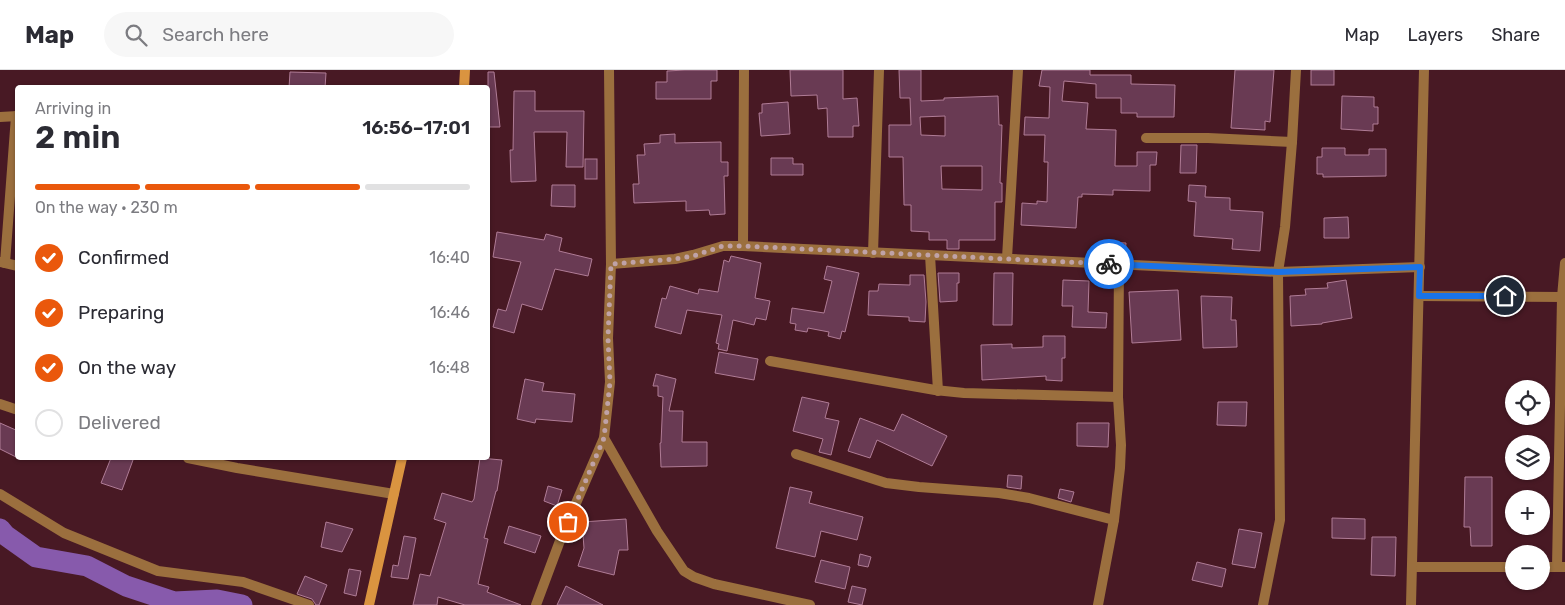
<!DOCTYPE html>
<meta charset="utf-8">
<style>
:root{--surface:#fff;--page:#f7f7f7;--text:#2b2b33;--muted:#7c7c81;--line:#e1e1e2;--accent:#ea580c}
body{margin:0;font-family:Rubik,sans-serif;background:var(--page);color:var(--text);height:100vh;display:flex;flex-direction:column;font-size:19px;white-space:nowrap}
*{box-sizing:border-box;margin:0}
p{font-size:16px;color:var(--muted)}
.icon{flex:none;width:28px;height:28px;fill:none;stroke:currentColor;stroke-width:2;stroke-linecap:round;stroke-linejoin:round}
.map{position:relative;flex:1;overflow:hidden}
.side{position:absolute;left:15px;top:15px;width:475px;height:375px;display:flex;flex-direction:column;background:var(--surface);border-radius:5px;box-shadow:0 1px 4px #0004}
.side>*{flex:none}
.controls{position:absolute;left:1505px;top:310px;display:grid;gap:10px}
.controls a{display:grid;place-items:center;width:45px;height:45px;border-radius:50%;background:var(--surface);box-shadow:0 1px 4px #0004;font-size:25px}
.pin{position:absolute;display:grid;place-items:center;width:42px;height:42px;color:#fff;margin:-21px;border:2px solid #fff;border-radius:50%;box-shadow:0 1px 5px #0007}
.courier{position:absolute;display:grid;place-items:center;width:50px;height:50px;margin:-25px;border:4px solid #1a73e8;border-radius:50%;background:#fff;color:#222;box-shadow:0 1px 6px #0007}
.overview em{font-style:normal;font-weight:600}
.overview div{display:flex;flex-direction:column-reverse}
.overview{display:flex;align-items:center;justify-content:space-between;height:85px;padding:0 20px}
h1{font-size:32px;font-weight:600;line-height:38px}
.bar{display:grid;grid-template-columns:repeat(4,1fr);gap:8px 5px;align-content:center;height:60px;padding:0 20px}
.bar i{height:6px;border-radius:4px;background:var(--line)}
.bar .current{background:var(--accent)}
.bar p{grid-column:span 4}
ol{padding:0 20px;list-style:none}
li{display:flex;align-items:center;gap:15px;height:55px}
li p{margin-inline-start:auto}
li .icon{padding:5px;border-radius:50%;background:var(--accent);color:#fff;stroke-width:4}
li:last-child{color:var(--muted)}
li i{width:28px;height:28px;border:2px solid var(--line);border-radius:50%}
header{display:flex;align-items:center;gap:30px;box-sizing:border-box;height:70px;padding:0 25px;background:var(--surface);border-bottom:1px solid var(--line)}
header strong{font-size:24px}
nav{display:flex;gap:28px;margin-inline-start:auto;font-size:18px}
.search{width:350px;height:45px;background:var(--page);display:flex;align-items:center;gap:12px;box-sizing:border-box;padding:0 18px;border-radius:28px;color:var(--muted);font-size:19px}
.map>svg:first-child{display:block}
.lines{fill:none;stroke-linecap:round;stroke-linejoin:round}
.river{stroke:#875aac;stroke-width:21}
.building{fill:#693a53;stroke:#b07c96;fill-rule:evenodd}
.street{stroke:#9b6f3e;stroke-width:10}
.secondary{stroke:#da9440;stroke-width:10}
.done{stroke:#bfa2a7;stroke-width:5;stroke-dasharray:0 9}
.route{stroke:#1a73e8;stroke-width:6}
</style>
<header>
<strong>Map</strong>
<div class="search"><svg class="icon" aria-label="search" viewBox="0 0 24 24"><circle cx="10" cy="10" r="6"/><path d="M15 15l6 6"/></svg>Search here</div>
<nav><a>Map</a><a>Layers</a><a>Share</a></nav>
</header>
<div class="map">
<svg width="1565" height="535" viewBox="0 0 1565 535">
<rect width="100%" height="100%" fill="#481924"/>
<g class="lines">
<!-- river -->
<path class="river" d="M0 459 5 465 36 487 87 496 126 516 174 532 217 530 242 535"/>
</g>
<!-- building -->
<g class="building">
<path d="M685 0H717V11H711V29H656V12H667V1Z"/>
<path d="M790 0H843V29L857 28 859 56H853V67H828L827 38 818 39 817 25 791 26Z"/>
<path d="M899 0H921V31L944 30V28L998 26 999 55H1002L1000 113H1002V132H995V170H959V179H947V170H929V162L911 161V135H904L903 87H889V55H911L910 28H900ZM945 46V66L921 65 920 47ZM941 96H982V120L942 119Z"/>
<path d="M1042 0H1090V5H1131V14L1175 15 1174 47H1137V43H1121V28H1096V14L1064 11 1062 31 1088 33 1086 59 1116 60 1115 96H1137V82H1157L1156 95H1150V121L1113 120V125L1082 124V127H1078L1076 158 1021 155 1022 133 1037 134V131L1047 132 1048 92H1044L1045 65H1024L1025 47 1049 48 1050 17 1039 16Z"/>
<path d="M1235 0H1274L1270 52 1265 51V60L1231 58Z"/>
<rect x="1311" y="0" width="23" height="15"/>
<path d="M290 2 326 3 325 18H289Z"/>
<path d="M488 2H494L500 57H488Z"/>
<path d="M514 21H535V41H584L583 97H566L567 62H534L536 111 511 112 510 80H513Z"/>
<path d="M1342 26 1374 27V37H1378V54H1373V61L1341 59Z"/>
<path d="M788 32 790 64 761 66 759 43H762V34Z"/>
<path d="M675 64V73L721 72V92H728V106H724L725 144 710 145 709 140 686 141V131L634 133 633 114H639L637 85H645L644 74 660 73V65Z"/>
<path d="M1181 75H1197L1196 103H1180Z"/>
<path d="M1322 78H1345V85H1369V79H1386V106L1323 107V104H1317V87H1322Z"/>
<path d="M771 88H793V94H803V105H771Z"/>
<rect x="585" y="89" width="12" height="20"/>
<path d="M552 115H575V137L551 136Z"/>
<path d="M1189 115 1206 116 1205 127 1230 128V140L1263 142 1260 181 1232 179 1233 169 1194 166 1196 132 1188 131Z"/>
<path d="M1348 147 1349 168H1324V148Z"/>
<path d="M497 162 544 170 546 164 562 168 559 181 592 189 588 206 555 199 542 240 522 234 514 263 493 257 498 239 506 241 521 192 493 187Z"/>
<path d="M1106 172 1126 173 1125 184 1105 183Z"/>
<path d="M731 186 761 193 755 228 770 231 766 250 756 248 754 255 733 250 727 281 718 279 719 274 716 273 722 245 687 240 681 264 655 257 662 228 666 229 670 216 698 224 699 219 718 222 724 190 729 192Z"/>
<path d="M827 196 859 203 845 262 842 261 840 269 828 266 829 262 808 258 807 262 795 260 796 254 790 253 792 238 824 243 832 211 824 209Z"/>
<path d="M938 203H959V213H957V231L940 232Z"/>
<path d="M994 203H1013L1012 255H993Z"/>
<path d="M910 205H924L926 232 925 252 909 251V247L868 245 869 221H878L879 214 910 215Z"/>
<path d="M1063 210 1089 211 1088 242 1107 243 1106 258 1072 257 1073 236H1062Z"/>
<path d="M1346 210 1352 248 1322 253V254L1291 256 1290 226 1306 225 1305 219 1328 218 1327 213Z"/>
<path d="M1178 220 1181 270 1132 273 1129 222Z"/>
<path d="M1201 226 1232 227 1231 250H1236L1237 277 1203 278Z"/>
<path d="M1043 266H1065V288H1062V311L1046 310V306L982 310 981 275 1012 274V278L1043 277Z"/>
<path d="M719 282 758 289 754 310 715 303Z"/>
<path d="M656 304 676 309 669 341H683L682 372H707V396L661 397 660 373H661L663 327 658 326V316H653Z"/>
<path d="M525 309 544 313 542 321 575 324 572 352 536 349 535 353 517 349Z"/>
<path d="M802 327 829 333 825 348 839 351 831 385 819 382 823 369 793 361Z"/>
<path d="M1218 332H1247L1246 356 1217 355Z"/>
<path d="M902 344 947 366 932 396 877 370 870 388 848 381 860 348 894 361Z"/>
<path d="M0 353 18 361V388L0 379Z"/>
<path d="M1077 353H1109L1108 377 1077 376Z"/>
<path d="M111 388H128L133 390 122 420 101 413Z"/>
<path d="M480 388 502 390 497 421H496L484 468 488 469 478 514 489 517 487 522 521 535H465L438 527 437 535H413L420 504 430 506 446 453 434 449 442 423 472 432 474 429Z"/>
<path d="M1008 405 1022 406 1021 419 1007 417Z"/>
<path d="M1465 407H1492V476H1471L1470 457H1464Z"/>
<path d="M548 416 562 420 557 436 544 431Z"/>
<path d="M790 417 812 422 809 433 863 447 857 470 821 461 815 487 776 478Z"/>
<path d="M1060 419 1074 422 1071 432 1058 428Z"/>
<path d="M1332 448 1365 449V469L1332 468Z"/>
<path d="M626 449 628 480H619L614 505 578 496 584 478 582 452Z"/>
<path d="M326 452 353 459 342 482 321 477Z"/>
<path d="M509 456 541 466 535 483 504 473Z"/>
<path d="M1239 459 1262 463 1255 498 1232 494Z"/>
<path d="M404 466 416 468 408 509 391 507 393 495 398 496Z"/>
<path d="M1372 467H1396L1395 506 1371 505Z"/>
<path d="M860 484 871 487 868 497 858 495Z"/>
<path d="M821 490 850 497 845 519 815 512Z"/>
<path d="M1197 492 1226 499 1222 517 1192 510Z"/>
<path d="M349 499 361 501 356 526 344 523Z"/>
<path d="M305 506 327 515 319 535H316L312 529 297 524Z"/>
<path d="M566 516 603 535H557Z"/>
<path d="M852 516 866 519 862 535 848 532Z"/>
</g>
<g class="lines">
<!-- street -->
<g class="street">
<path d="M0 47 18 46"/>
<path d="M1146 68H1208L1292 72"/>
<path d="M743 176 744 0"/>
<path d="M873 183 879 0"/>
<path d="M930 185 938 321"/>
<path d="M1007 188 1018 0"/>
<path d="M0 192 18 196"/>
<path d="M5 193 16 46"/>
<path d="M611 194 675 189 693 185 723 176H743L1278 202 1420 197"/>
<path d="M1419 226 1565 227"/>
<path d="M770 291 935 320 964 323 1118 327"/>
<path d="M0 334 18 340"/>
<path d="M604 368 657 461 684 501 694 507 714 514 810 535"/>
<path d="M796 384 886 413 919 417 999 423 1029 428 1114 450"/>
<path d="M188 388 237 398 394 424"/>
<path d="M0 424 64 463 158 501 243 512 309 535"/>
<path d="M1413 497H1514"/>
<path d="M1541 497H1565"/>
<path d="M1557 497 1562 227 1565 193"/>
<path d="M536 535 561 468 604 368 610 312 608 268 611 194 609 0"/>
<path d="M1098 535 1114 450 1120 398 1121 375 1118 327 1119 194"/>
<path d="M1263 535 1280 450 1278 202 1285 157 1292 72 1296 0"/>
<path d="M1411 535 1424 0"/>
</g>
<!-- secondary -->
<g class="secondary">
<path d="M464 18 465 0"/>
<path d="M369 535 402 388"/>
</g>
</g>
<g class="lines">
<!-- done -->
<path class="done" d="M568 452 604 368 610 312 608 268 611 194 675 189 693 186 723 176H743L1109 194"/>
<!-- route -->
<path class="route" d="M1109 194 1278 202 1420 197 1419 226H1505"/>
</g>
</svg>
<div class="controls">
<a><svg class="icon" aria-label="locate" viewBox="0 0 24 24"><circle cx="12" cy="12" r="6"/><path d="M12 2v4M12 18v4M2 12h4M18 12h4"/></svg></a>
<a><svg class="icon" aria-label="layers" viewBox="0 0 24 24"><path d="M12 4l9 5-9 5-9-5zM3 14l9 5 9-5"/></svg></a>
<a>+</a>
<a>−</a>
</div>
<div class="pin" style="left:568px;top:452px;background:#ea580c"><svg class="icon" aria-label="bag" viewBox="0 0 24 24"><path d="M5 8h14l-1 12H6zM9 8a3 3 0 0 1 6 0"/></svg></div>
<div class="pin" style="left:1505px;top:226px;background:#1f2937"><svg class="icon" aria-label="home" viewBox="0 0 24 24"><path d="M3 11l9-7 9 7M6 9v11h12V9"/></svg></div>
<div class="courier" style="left:1109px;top:194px"><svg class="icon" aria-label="bike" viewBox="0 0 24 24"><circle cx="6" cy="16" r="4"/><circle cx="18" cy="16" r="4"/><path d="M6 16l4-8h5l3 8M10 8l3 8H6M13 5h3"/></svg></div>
<section class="side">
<div class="overview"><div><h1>2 min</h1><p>Arriving in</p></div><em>16:56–17:01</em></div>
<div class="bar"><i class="current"></i><i class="current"></i><i class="current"></i><i></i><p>On the way · 230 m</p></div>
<ol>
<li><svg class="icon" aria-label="check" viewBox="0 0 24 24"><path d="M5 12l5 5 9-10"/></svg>Confirmed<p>16:40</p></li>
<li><svg class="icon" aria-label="check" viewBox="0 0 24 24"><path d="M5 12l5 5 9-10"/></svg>Preparing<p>16:46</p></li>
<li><svg class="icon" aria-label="check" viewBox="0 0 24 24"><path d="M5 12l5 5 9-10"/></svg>On the way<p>16:48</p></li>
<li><i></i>Delivered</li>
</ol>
</section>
</div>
